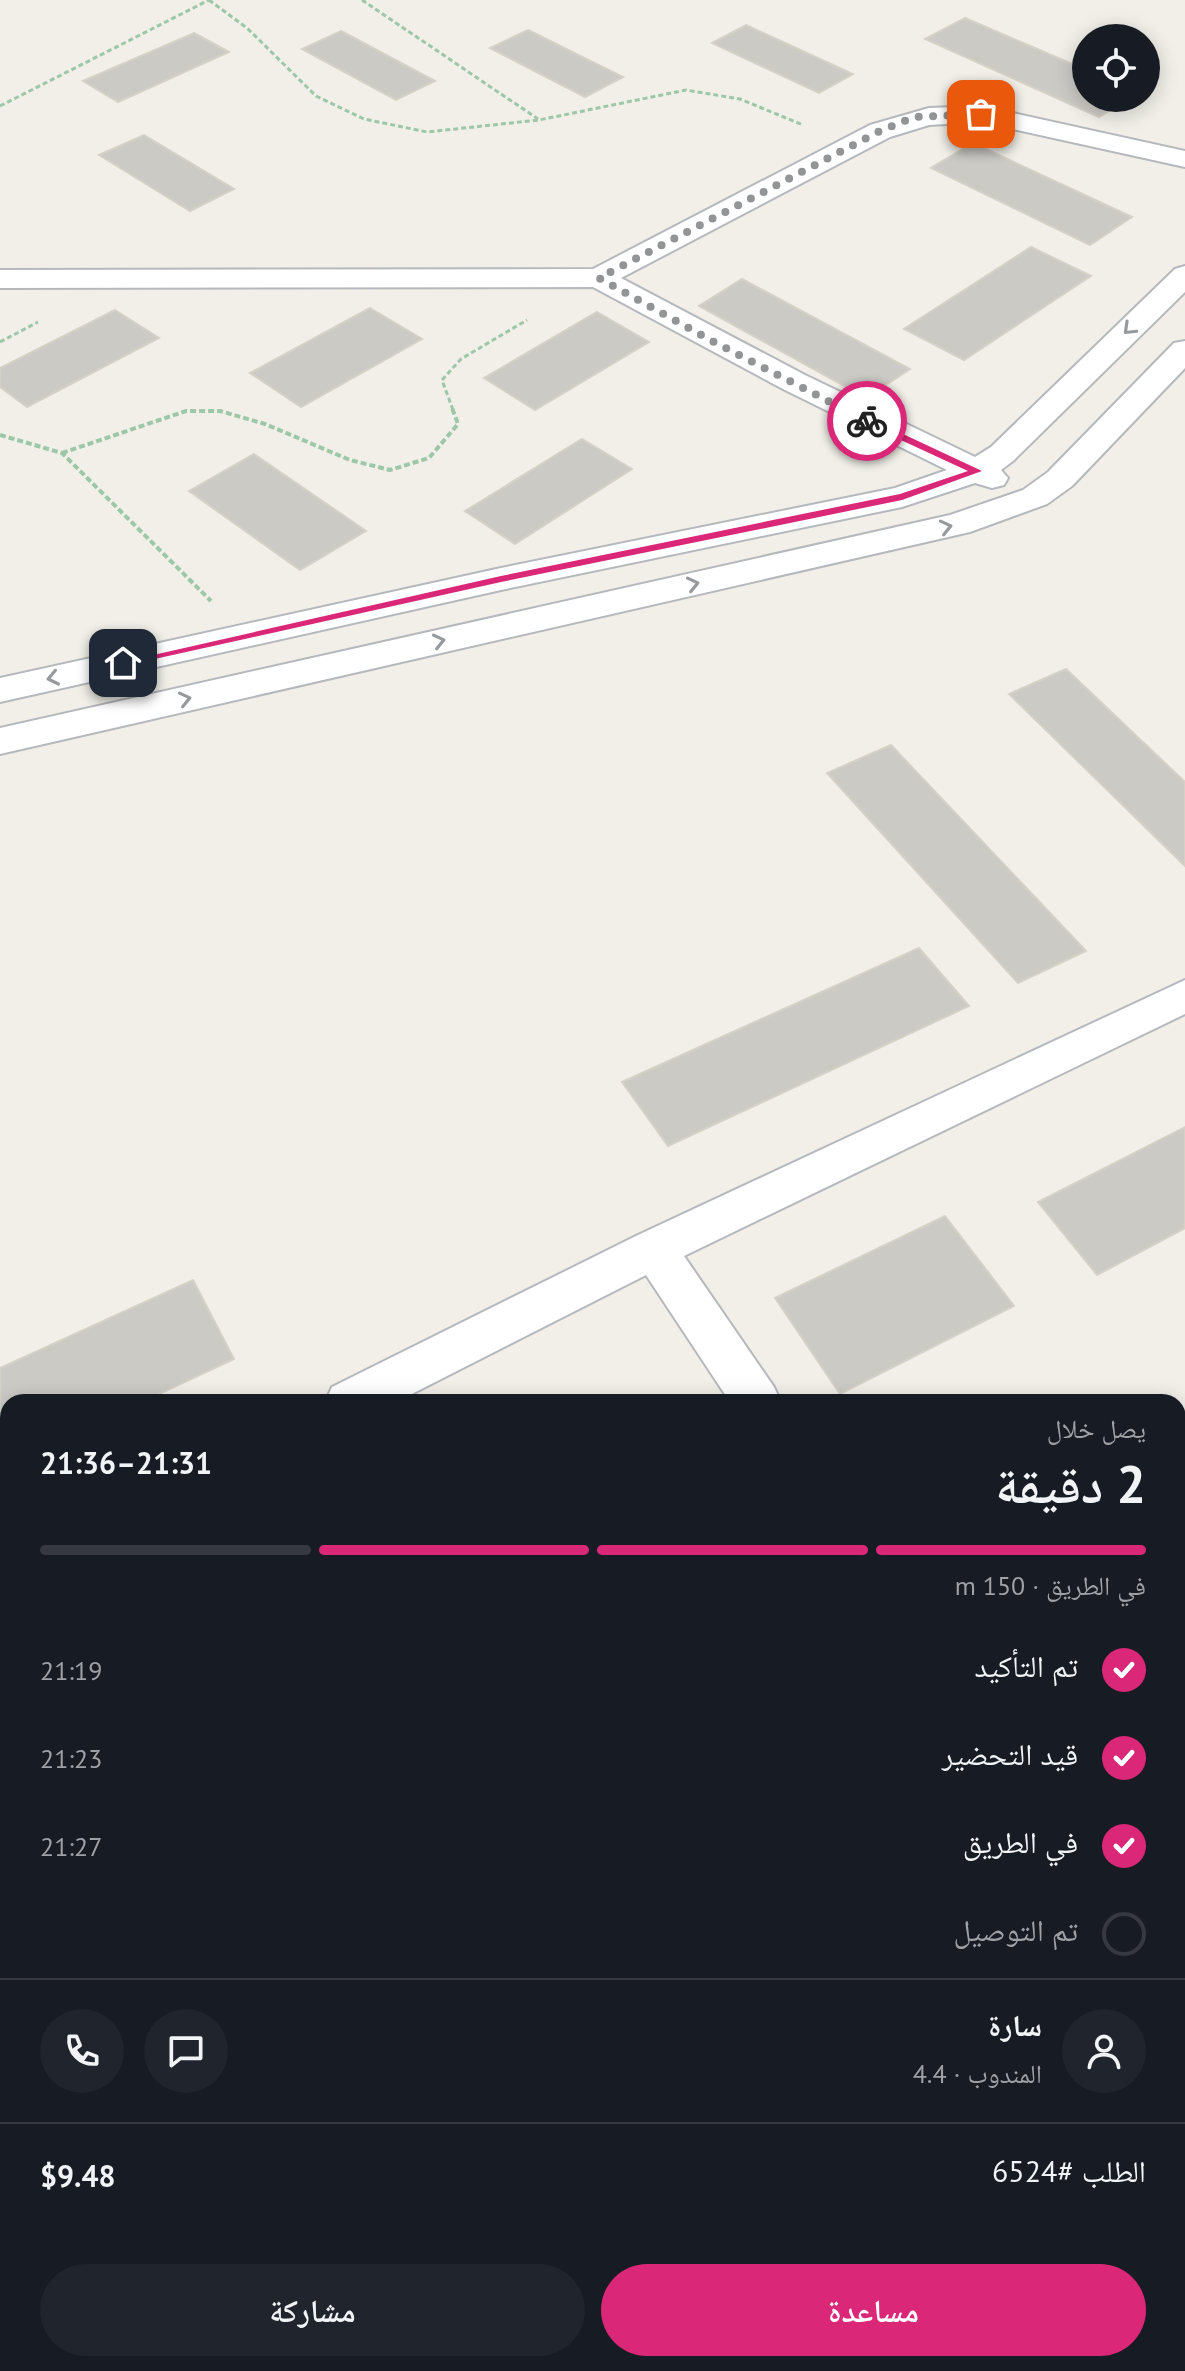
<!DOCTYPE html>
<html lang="ar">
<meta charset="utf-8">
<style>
:root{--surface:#171b24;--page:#20242c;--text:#f1f3f6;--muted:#9ea1a6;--line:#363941;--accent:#db2777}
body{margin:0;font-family:"PT Sans","Noto Naskh Arabic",sans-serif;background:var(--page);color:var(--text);direction:rtl;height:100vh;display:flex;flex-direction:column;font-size:30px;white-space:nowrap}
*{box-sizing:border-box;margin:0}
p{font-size:26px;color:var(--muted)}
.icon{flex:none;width:44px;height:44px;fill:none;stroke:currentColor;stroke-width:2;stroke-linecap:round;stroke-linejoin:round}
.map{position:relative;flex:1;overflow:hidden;direction:ltr}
.details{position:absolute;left:0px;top:1394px;width:1186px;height:978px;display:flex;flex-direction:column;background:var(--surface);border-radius:24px 24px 0 0;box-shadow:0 4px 20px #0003;direction:rtl}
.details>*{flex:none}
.fabs{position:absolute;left:1072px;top:24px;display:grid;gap:16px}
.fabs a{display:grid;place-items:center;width:88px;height:88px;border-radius:50%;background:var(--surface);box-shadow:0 4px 20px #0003;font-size:40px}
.pin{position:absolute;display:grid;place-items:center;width:68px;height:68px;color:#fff;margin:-34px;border-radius:16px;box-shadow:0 4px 12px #0006}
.courier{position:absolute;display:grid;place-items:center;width:80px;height:80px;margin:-40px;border:6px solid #db2777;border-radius:50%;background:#fff;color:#222;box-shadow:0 2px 10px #0007}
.summary em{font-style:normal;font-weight:600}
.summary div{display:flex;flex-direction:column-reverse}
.summary{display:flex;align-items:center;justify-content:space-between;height:136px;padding:0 40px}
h1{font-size:52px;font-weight:600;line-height:60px}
.bar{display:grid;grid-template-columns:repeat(4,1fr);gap:12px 8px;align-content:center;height:96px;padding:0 40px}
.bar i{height:10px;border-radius:6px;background:var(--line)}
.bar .current{background:var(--accent)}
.bar p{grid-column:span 4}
.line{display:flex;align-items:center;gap:20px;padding:0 40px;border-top:2px solid var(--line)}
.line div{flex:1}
.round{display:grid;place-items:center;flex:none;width:84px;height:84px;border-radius:42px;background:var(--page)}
ol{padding:0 40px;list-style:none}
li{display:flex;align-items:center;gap:24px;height:88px}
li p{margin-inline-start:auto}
li .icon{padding:8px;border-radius:50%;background:var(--accent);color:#fff;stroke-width:4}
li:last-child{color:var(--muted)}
li i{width:44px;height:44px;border:4px solid var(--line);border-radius:50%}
.cta{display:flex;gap:16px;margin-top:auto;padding:16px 40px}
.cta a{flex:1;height:92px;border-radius:48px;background:var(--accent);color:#fff;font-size:32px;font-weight:600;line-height:92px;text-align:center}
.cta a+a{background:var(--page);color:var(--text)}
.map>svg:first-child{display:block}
.building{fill:#cccac5;stroke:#d6d1c6;stroke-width:2}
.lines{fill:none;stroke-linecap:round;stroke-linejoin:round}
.minor-casing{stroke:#b5b8bc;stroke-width:4}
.path-far1{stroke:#9cc7a9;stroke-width:3;stroke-dasharray:5 3;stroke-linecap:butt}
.path{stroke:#9cc7a9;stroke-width:4;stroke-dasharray:6 3;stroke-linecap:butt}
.minor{fill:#fff;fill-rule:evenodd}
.oneway{stroke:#979a9d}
.route{fill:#db2777}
.done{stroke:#929495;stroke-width:8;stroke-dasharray:0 14.4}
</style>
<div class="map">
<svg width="1185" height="2371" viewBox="0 0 1185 2371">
<rect width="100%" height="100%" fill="#f1efe8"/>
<!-- building -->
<g class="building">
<path d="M965 18 1086 70V98H1130L1099 117 925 39Z"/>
<path d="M746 25 853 74 819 93 712 43Z"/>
<path d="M528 30 623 77 585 97 490 48Z"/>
<path d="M341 31 435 81 396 100 302 49Z"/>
<path d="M194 33 229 52 118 102 83 81Z"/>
<path d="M144 135 234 189 190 211 99 155Z"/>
<path d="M973 143 1132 217 1090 245 931 168Z"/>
<path d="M1031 247 1091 276 964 360 904 329Z"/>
<path d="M742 279 910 369 866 398 699 306Z"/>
<path d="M370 308 422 339 301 407 250 373Z"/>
<path d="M115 310 159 338 27 407 0 387V368Z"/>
<path d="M597 312 649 342 535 410 484 378Z"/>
<path d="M582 439 632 469 515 544 465 511Z"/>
<path d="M254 454 366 531 300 570 189 491Z"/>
<path d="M1066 669 1185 782V866L1009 694Z"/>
<path d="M891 745 1086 951 1018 983 827 773Z"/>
<path d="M919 948 969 1006 668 1146 622 1082Z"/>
<path d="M1185 1127V1228L1097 1275 1038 1202Z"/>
<path d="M945 1216 1014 1306 840 1394 775 1298Z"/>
<path d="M193 1280 234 1359 142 1402H8V1465L0 1469V1368Z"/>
<path d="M1178 1596 1185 1605V1744L1178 1734Z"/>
<path d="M8 1767V1901L0 1906V1771Z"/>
<path d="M8 2066V2216L0 2221V2071Z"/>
</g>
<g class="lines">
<!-- minor casing -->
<g class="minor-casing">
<g id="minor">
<path d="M981 106 1185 151V167L981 122 929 125 890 137 621 278 805 375 975 457 991 447 1175 269 1185 266V292L1013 461 1001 470 1008 478 1004 485 992 488 975 483 902 507 501 590 0 702V678L501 568 895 488 947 470 783 389 593 287 0 288V270L593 269 870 125 929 108Z"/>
<path d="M1185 341V368L1072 486 1047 504 970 532 0 754V728L950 515 1023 490 1048 472 1174 343Z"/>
<path d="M1185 980V1014L684 1256 774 1387 781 1402H730L646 1275 396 1402H325L332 1387 638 1235Z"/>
<path d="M8 1549V1598L0 1601V1552Z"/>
<path d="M1178 2003 1185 2006V2107L1178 2110Z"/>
<path d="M568 2364H630L633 2371H571Z"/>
<path d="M810 2364H878L875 2371H807Z"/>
</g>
</g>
<!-- path-far1 -->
<g class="path-far1">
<path d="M209 0 247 28 316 96 364 119 427 132 539 120 686 90 740 99 803 125"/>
<path d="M362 0 538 119"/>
<path d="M0 106 209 0"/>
<path d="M0 342 38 322"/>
<path d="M453 410 442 380 461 359 527 320"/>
</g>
<!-- path -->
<g class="path">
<path d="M0 435 62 453 211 601"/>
<path d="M62 453 186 411H220L265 424 350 460 390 470 429 458 458 424 452 408"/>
</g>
<!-- minor -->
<use href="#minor" class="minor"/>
</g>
<!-- one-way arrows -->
<defs><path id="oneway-chevron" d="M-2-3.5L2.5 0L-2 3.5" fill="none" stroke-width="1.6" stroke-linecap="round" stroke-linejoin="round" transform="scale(2)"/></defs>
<g class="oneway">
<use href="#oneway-chevron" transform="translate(1129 329) rotate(136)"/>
<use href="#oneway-chevron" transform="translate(946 527) rotate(-13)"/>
<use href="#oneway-chevron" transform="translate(693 584) rotate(-13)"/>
<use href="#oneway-chevron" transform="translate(439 641) rotate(-13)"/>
<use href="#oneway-chevron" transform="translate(53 678) rotate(168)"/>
<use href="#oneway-chevron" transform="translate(185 699) rotate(-13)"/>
</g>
<!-- route -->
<path class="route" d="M864 419H871L982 471 902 500 501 582 123 666 118 663 501 576 900 494 968 471 864 423Z"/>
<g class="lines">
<!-- done -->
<path class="done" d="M867 421 714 342 599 278 880 131 914 117 981 114"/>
</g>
</svg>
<div class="fabs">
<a><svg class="icon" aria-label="locate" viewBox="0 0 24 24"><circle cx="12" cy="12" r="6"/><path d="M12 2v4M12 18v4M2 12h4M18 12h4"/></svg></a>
</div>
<div class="pin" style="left:981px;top:114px;background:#ea580c"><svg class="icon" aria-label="bag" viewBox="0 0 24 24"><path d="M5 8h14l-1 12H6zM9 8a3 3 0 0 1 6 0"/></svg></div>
<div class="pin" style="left:123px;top:663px;background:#1f2937"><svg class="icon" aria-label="home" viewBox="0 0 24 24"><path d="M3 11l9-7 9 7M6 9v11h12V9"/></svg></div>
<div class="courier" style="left:867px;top:421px"><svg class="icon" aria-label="bike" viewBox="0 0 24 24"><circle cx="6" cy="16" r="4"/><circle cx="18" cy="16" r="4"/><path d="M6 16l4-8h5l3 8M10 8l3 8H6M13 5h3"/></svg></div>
<section class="details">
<div class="summary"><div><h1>2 دقيقة</h1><p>يصل خلال</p></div><em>21:31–21:36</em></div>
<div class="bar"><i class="current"></i><i class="current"></i><i class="current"></i><i></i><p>في الطريق · 150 m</p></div>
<ol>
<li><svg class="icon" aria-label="check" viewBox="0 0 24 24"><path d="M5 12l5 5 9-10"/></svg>تم التأكيد<p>21:19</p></li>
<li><svg class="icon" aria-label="check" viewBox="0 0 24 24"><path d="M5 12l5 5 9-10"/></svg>قيد التحضير<p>21:23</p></li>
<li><svg class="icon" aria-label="check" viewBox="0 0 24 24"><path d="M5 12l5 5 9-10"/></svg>في الطريق<p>21:27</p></li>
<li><i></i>تم التوصيل</li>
</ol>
<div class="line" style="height:144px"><a class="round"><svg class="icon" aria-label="person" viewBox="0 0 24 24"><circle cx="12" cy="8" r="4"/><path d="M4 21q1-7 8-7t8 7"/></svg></a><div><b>سارة</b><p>المندوب · 4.4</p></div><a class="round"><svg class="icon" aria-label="chat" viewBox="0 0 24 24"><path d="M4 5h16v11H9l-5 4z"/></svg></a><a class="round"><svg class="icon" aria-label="phone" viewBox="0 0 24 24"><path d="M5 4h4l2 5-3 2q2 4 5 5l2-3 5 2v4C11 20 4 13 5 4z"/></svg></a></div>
<div class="line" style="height:104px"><div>الطلب #6524</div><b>$9.48</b></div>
<div class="cta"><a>مساعدة</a><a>مشاركة</a></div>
</section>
</div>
